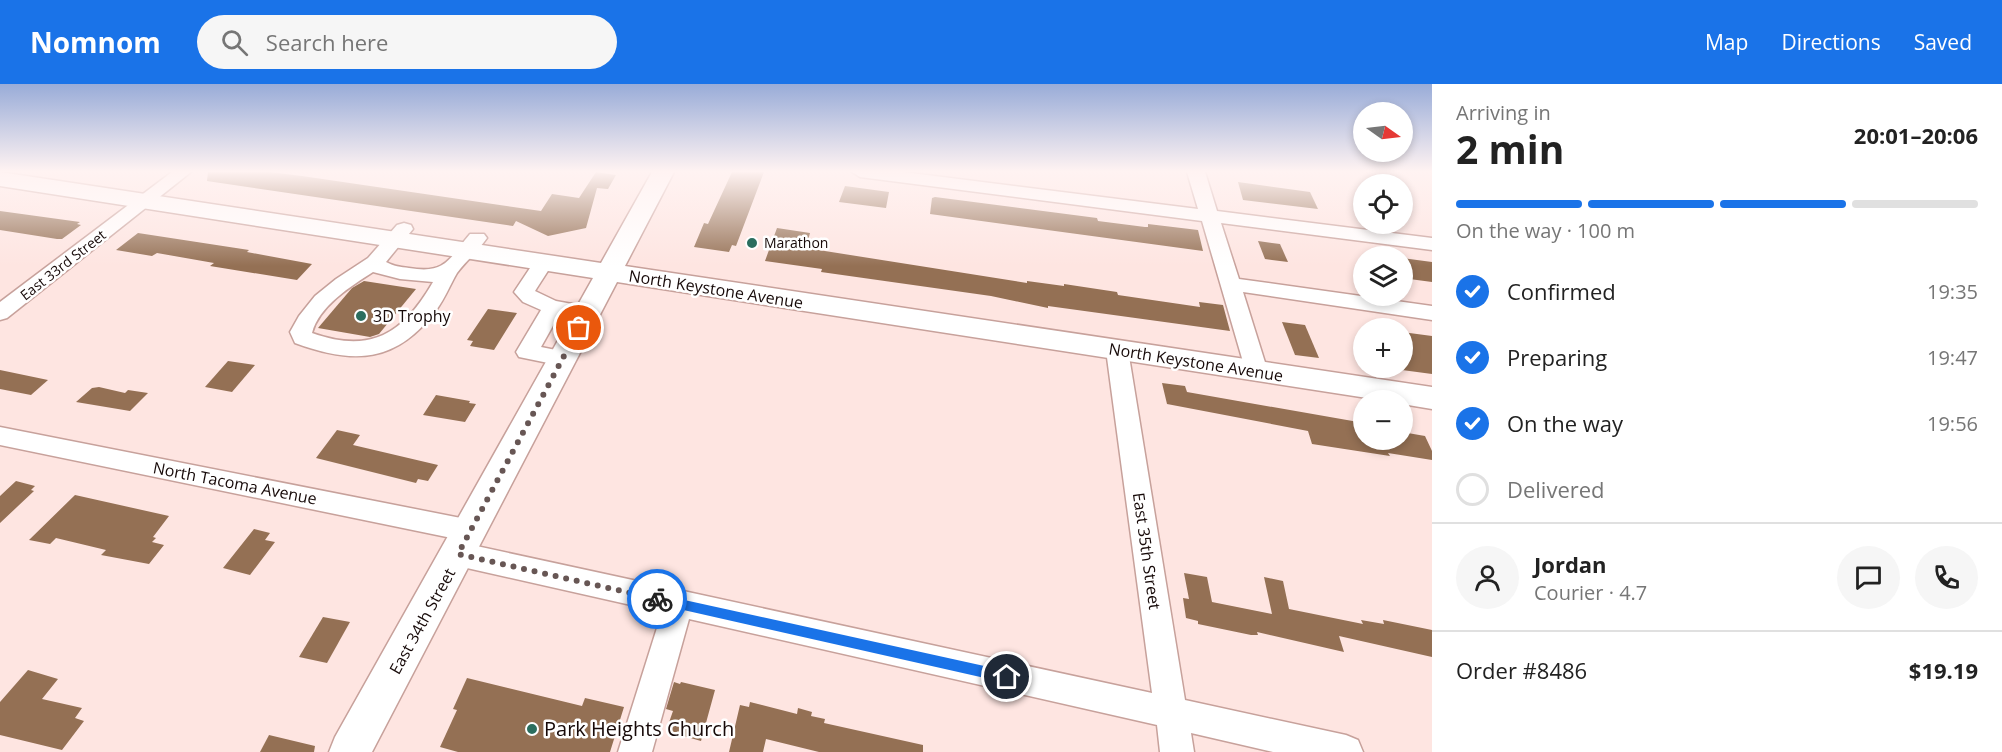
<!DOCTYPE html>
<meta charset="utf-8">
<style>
:root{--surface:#fff;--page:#f6f6f6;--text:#222;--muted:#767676;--line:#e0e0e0;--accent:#1a73e8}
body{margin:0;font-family:"Open Sans",sans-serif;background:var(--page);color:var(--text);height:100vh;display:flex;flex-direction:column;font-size:22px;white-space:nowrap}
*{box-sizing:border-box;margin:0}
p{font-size:20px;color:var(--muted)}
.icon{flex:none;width:33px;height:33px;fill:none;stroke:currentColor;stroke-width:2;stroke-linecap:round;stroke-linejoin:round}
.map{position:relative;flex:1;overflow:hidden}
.panel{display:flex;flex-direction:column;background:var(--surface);width:570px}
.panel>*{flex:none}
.needle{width:39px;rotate:104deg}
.controls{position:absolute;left:1353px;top:18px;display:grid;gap:12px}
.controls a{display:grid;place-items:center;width:60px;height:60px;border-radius:50%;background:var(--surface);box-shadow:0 3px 9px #0003;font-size:30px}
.pin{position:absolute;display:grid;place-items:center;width:51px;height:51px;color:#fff;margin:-26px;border:3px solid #fff;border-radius:50%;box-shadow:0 2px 6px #0007}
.courier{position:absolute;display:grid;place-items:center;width:60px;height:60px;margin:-30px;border:4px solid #1a73e8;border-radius:50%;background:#fff;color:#222;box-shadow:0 2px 8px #0007}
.overview em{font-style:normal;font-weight:700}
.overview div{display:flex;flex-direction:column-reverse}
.overview{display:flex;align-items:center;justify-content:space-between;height:102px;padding:0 24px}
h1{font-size:39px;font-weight:700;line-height:45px}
.bar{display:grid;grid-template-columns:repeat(4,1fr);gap:9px 6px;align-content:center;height:72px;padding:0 24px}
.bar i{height:8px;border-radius:4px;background:var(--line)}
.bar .selected{background:var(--accent)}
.bar p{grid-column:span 4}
.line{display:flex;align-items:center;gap:15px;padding:0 24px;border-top:2px solid var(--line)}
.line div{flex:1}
.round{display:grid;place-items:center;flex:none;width:63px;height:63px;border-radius:32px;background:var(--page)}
ol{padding:0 24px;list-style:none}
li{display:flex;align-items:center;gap:18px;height:66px}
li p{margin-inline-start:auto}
li .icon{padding:6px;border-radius:50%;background:var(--accent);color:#fff;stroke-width:4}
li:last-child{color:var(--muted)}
li i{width:33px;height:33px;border:3px solid var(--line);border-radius:50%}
header{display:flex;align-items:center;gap:36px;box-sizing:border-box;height:84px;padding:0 30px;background:var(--accent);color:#fff}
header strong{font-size:28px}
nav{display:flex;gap:33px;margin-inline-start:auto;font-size:21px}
.search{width:420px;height:54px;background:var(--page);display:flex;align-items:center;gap:15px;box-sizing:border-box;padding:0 21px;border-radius:33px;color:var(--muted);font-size:22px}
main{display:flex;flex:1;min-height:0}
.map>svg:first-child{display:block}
.building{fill:#947054}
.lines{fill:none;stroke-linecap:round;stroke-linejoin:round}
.minor-casing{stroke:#c7a19b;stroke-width:3}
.major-casing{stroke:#c7a19b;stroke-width:3}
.minor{fill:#fff;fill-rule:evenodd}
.major{fill:#fff;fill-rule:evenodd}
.route{fill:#1a73e8}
.done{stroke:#675654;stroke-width:6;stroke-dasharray:0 10.8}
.poi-dot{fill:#2b6e5f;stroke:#fff;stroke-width:2}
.labels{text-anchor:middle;stroke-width:5;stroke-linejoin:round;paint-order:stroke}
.far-poi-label{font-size:14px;fill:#160908;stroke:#fff;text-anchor:start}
.far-street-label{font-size:14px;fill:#160908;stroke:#fff}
.street-label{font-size:16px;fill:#160908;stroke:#fff}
.poi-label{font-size:16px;fill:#160908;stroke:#fff;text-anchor:start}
.near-poi-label{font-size:20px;fill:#160908;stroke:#fff;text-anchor:start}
</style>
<header>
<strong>Nomnom</strong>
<div class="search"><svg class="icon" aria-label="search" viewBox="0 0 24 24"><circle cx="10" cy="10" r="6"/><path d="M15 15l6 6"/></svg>Search here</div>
<nav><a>Map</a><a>Directions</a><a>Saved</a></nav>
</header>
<main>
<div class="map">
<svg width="1432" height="668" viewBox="0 0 1432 668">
<rect width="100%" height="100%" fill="#fee5e1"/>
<!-- building -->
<g class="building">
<path d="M208 88H270L302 92 541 127 552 110 579 114 596 88 616 91 608 105 597 104 586 144 548 152 516 137 513 142 207 97Z"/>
<path d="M732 88H764L736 162 732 161 729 168 694 163 704 139 708 140Z"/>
<path d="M1238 98 1310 108 1318 125 1243 116Z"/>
<path d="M845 102 889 108 886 124 839 118Z"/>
<path d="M935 113 1097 134 1098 137 1145 143H1148V140L1198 146 1203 167 930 130 932 114Z"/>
<path d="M0 127 80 138 77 140 81 141 62 155H57L0 146Z"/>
<path d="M777 144 810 149 806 164 1027 199V197L1064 202V200L1117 208 1118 211 1200 223 1199 218 1223 221 1230 247 1048 222V224L991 212 821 188 822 185 765 177Z"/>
<path d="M138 149 249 166 247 168 312 180 297 196 210 182 214 179 157 169 152 172 116 166Z"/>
<path d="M1258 157 1280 160 1288 178 1265 175Z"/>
<path d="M1402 174 1432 178V198L1402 194Z"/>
<path d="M364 197 416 205 379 250 370 253 318 244 352 204Z"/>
<path d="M488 225 517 229 494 266 470 262 473 257 467 256Z"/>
<path d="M1282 238 1305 241 1319 274 1295 271Z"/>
<path d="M1402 248 1432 252V290L1402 286Z"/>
<path d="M228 277 255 281 232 308 205 303Z"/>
<path d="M0 286 48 296 31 311 0 305Z"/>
<path d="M1162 299 1185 302 1187 308 1364 339V356H1402V348L1425 352 1432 367V376L1388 369 1390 372 1312 360 1308 347 1167 320Z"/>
<path d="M99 303 125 309 128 306 148 309 130 327 76 318 92 304Z"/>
<path d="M436 311 470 317 469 319 476 320 465 338 423 331Z"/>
<path d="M337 346 360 351 353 361 438 381 428 397 418 395 416 399 316 374Z"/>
<path d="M16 397 35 402 31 406 34 407 0 439V412Z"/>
<path d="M75 411 169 432 153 453 156 454 152 458 164 461 149 480 101 471 106 466 56 454 50 460 29 456Z"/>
<path d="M254 445 270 449 265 456 275 458 250 491 223 484Z"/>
<path d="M1184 489 1207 493 1212 518 1272 530 1264 493 1283 497 1289 525 1363 540 1361 536 1384 540 1383 536 1432 546V573L1339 552 1344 568 1257 548 1258 551H1251L1198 540V537L1186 534 1183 514 1189 515Z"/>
<path d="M323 533 350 538 327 579 299 573Z"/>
<path d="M28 586 58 595 42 615 82 624 75 634 84 637 62 666 0 651V618Z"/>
<path d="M467 594 582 622 585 614 624 623 610 668H458L440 663 457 626 453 625Z"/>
<path d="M674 598 680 600 681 598 715 606 701 657 666 647 673 627 666 625Z"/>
<path d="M750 618 797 630 798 624 812 628 811 632 825 635 824 639 923 661V668H819L766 655 763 668H729L740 621 749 623Z"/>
<path d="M269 651 315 662 314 668H260Z"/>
</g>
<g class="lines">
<!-- minor casing -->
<g class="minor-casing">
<g id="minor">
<path d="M172 88H191L7 234 0 236V218Z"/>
<path d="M852 88H903L1198 125 1187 88H1205L1217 127 1432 154V166L1221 139 1239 195 1432 222V236L1243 208 1268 288 1265 294 1257 296 1249 294 1246 288 1202 137 860 93Z"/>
<path d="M404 139 411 141 413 145 386 178C393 182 401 183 409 184 446 190 448 176 470 150H484L487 154C478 167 466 177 457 189 450 201 445 214 437 225 397 279 355 281 295 259L290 248 299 232 315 212 336 195 368 174 397 141ZM373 188 400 195 433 198C403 250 371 270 312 249 319 222 351 202 373 188Z"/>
<path d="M543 173 550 175 553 179 535 207 556 217 594 224 598 229 594 234 587 236 559 231 541 263 571 269 574 274 571 279 563 282 519 273 516 268 541 226 523 218 514 208 536 175Z"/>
<path d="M1117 258 1125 261 1128 266 1185 616 1346 651 1358 656 1363 668H1273L1191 649 1194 668H1160L1157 641 689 535 652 668H618L662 528 458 482 448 478 444 470 448 462 458 458 1152 609 1106 266 1109 261Z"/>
<path d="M0 343 471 436 481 439 485 447 481 455 471 458 0 361Z"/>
</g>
</g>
<!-- major casing -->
<g class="major-casing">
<path id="major" d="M0 88 601 179 652 88H674L625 182 1432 303V325L1402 320V316H1380L617 198 372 668H329L335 653 593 194 0 102Z"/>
</g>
<!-- minor -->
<use href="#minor" class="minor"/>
<!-- major -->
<use href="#major" class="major"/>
</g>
<!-- sky -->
<linearGradient id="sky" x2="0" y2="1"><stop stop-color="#99acd8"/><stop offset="0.48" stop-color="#fff3f2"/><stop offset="1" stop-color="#fff3f2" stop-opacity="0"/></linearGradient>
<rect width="1432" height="182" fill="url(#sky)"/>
<!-- route -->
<path class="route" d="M657 510 1007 587 1011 588 1013 593 1011 597 1007 599 657 520 651 515Z"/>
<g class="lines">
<!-- done -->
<path class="done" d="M579 244 458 470 657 515"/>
</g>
<!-- markers -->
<g class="poi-dot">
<circle cx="752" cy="159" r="6"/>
<circle cx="361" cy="232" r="6"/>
<circle cx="532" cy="645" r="6"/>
</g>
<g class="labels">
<!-- far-poi labels -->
<g class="far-poi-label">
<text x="764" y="164">Marathon</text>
</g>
<!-- far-street labels -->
<g class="far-street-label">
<text transform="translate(63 181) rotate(-38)" y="5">East 33rd Street</text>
</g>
<!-- street labels -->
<g class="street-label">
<text transform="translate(716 205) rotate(9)" y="6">North Keystone Avenue</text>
<text transform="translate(1196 278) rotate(9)" y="6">North Keystone Avenue</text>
<text transform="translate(235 399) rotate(11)" y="6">North Tacoma Avenue</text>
<text transform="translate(1147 467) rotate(82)" y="6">East 35th Street</text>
<text transform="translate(422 537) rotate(-61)" y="6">East 34th Street</text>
</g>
<!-- poi labels -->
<g class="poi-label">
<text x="373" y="238">3D Trophy</text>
</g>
<!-- near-poi labels -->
<g class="near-poi-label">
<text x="544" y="652">Park Heights Church</text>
</g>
</g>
</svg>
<div class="controls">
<a><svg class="needle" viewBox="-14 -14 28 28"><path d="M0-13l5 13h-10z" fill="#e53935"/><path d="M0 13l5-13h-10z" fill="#767676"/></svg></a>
<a><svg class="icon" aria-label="locate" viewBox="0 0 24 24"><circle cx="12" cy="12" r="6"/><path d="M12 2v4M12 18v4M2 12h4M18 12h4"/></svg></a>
<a><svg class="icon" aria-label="layers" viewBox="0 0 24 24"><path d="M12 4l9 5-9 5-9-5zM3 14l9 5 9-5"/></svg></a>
<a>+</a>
<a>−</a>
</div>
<div class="pin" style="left:579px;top:244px;background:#ea580c"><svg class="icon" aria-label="bag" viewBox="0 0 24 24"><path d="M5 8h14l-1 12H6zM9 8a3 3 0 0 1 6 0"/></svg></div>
<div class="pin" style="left:1007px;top:593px;background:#1f2937"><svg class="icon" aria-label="home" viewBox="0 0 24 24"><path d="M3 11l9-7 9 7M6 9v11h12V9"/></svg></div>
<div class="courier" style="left:657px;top:515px"><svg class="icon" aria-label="bike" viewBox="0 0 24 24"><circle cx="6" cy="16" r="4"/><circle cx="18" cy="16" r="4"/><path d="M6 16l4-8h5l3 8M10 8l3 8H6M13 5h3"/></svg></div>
</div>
<section class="panel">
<div class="overview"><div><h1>2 min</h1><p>Arriving in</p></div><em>20:01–20:06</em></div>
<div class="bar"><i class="selected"></i><i class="selected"></i><i class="selected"></i><i></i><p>On the way · 100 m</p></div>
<ol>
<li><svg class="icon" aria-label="check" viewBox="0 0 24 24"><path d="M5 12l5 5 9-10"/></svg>Confirmed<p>19:35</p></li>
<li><svg class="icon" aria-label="check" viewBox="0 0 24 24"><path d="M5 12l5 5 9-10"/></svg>Preparing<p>19:47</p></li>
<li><svg class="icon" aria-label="check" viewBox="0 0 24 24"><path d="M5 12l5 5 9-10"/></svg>On the way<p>19:56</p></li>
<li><i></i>Delivered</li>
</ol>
<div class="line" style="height:108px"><a class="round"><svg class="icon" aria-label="person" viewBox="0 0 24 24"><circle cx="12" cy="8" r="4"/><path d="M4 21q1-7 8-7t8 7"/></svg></a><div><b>Jordan</b><p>Courier · 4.7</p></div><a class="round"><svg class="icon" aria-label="chat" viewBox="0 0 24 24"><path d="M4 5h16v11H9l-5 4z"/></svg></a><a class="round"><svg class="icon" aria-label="phone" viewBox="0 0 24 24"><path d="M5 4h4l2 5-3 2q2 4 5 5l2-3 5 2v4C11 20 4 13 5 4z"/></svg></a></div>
<div class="line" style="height:78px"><div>Order #8486</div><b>$19.19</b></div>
</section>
</main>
